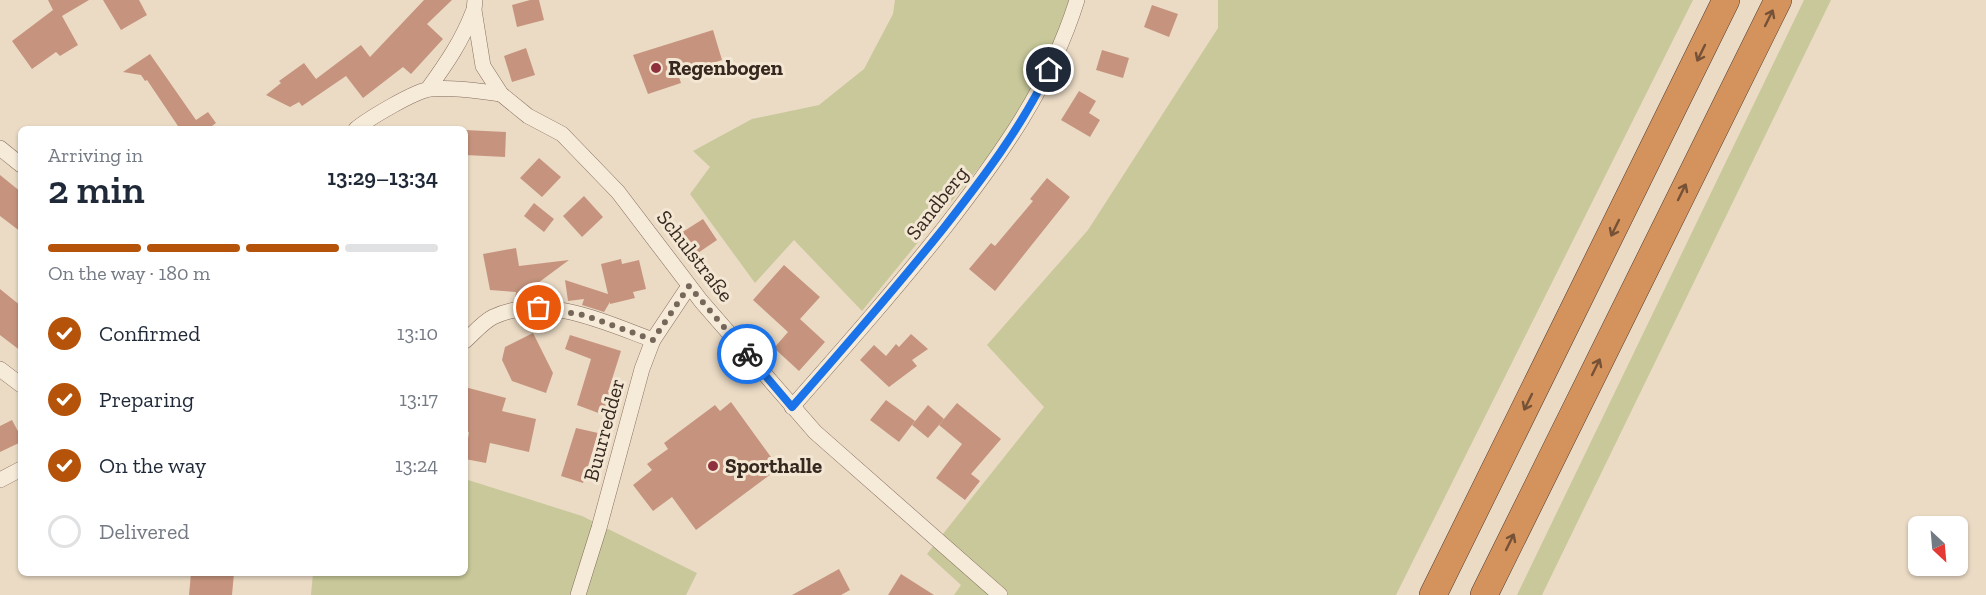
<!DOCTYPE html>
<meta charset="utf-8">
<style>
:root{--surface:#fff;--page:#f2f2f3;--text:#1f2937;--muted:#747a83;--line:#e0e1e3;--accent:#b45309}
body{margin:0;font-family:"Zilla Slab",serif;background:var(--page);color:var(--text);height:100vh;display:flex;flex-direction:column;font-size:22px;white-space:nowrap}
*{box-sizing:border-box;margin:0}
p{font-size:20px;color:var(--muted)}
.icon{flex:none;width:33px;height:33px;fill:none;stroke:currentColor;stroke-width:2;stroke-linecap:round;stroke-linejoin:round}
.map{position:relative;flex:1;overflow:hidden}
.sheet{position:absolute;left:18px;top:126px;width:450px;height:450px;display:flex;flex-direction:column;background:var(--surface);border-radius:9px;box-shadow:0 2px 4px #0004}
.sheet>*{flex:none}
.needle{width:39px;rotate:154deg}
.fabs{position:absolute;left:1908px;top:516px;display:grid;gap:12px}
.fabs a{display:grid;place-items:center;width:60px;height:60px;border-radius:9px;background:var(--surface);box-shadow:0 2px 4px #0004;font-size:30px}
.pin{position:absolute;display:grid;place-items:center;width:51px;height:51px;color:#fff;margin:-26px;border:3px solid #fff;border-radius:50%;box-shadow:0 2px 6px #0007}
.courier{position:absolute;display:grid;place-items:center;width:60px;height:60px;margin:-30px;border:4px solid #1a73e8;border-radius:50%;background:#fff;color:#222;box-shadow:0 2px 8px #0007}
.summary em{font-style:normal;font-weight:600}
.summary div{display:flex;flex-direction:column-reverse}
.summary{display:flex;align-items:center;justify-content:space-between;height:102px;padding:0 30px}
h1{font-size:39px;font-weight:600;line-height:45px}
.bar{display:grid;grid-template-columns:repeat(4,1fr);gap:9px 6px;align-content:center;height:72px;padding:0 30px}
.bar i{height:8px;border-radius:4px;background:var(--line)}
.bar .active{background:var(--accent)}
.bar p{grid-column:span 4}
ol{padding:0 30px;list-style:none}
li{display:flex;align-items:center;gap:18px;height:66px}
li p{margin-inline-start:auto}
li .icon{padding:6px;border-radius:50%;background:var(--accent);color:#fff;stroke-width:4}
li:last-child{color:var(--muted)}
li i{width:33px;height:33px;border:3px solid var(--line);border-radius:50%}
.map>svg:first-child{display:block}
.green{fill:#c8c89a}
.building{fill:#c6947e}
.lines{fill:none;stroke-linecap:round;stroke-linejoin:round}
.minor-casing{stroke:#846d5d;stroke-width:16}
.motorway-casing{stroke:#533d30;stroke-width:28}
.minor{stroke:#f6ead8;stroke-width:15}
.motorway{stroke:#d4925c;stroke-width:27}
.oneway{stroke:#755237}
.done{stroke:#756759;stroke-width:6;stroke-dasharray:0 10.8}
.route{stroke:#1a73e8;stroke-width:8}
.poi-dot{fill:#8f313c;stroke:#f3e7d4;stroke-width:2}
.labels{text-anchor:middle;stroke-width:6;stroke-linejoin:round;paint-order:stroke}
.poi-label{font-size:21px;font-weight:bold;fill:#36281f;stroke:#f3e7d4;text-anchor:start}
.street-label{font-size:21px;fill:#36281f;stroke:#f3e7d4}
</style>
<div class="map">
<svg width="1986" height="595" viewBox="0 0 1986 595">
<rect width="100%" height="100%" fill="#ebdbc5"/>
<!-- green -->
<g class="green">
<path d="M895 0H1069L1046 64 1016 122 862 311 794 240 755 283 690 194 710 167 693 151 752 119 819 105 864 69 893 14Z"/>
<path d="M1218 0H1693L1396 595H954L961 585 927 554 1044 407 987 345 1088 230 1218 28Z"/>
<path d="M1804 0H1831L1542 595H1517Z"/>
<path d="M465 479 582 516 697 573 686 595H311L313 573H465Z"/>
</g>
<!-- building -->
<g class="building">
<path d="M48 0H89L62 16 78 45 60 56 56 52 32 69 12 41 53 10Z"/>
<path d="M103 0H139L147 15 121 30Z"/>
<path d="M424 0H452L427 24 443 39 411 74 403 67 363 98 346 76 302 106 299 102 290 107 266 95 281 83 279 81 304 63 316 79 361 45 370 57Z"/>
<path d="M530 0H539L544 20 517 27 512 5Z"/>
<path d="M1152 5 1178 14 1169 37 1144 27Z"/>
<path d="M713 30 722 60 678 74 681 83 648 94 633 55Z"/>
<path d="M526 48 535 75 512 82 504 56Z"/>
<path d="M1102 50 1129 58 1123 78 1096 70Z"/>
<path d="M150 54 196 120 208 112 216 123 208 129H180L147 80 145 81 141 75 123 72Z"/>
<path d="M1079 91 1096 101 1089 113 1100 120 1090 137 1061 120Z"/>
<path d="M465 130 506 132 505 157 465 155Z"/>
<path d="M539 158 561 177 542 197 520 178Z"/>
<path d="M0 175 21 192V232L0 216Z"/>
<path d="M1047 178 1070 197 995 291 969 269 991 243 995 246 1033 201 1030 199Z"/>
<path d="M584 196 603 217 582 237 563 216Z"/>
<path d="M534 203 554 219 544 232 524 216Z"/>
<path d="M703 219 717 240 695 255 681 233Z"/>
<path d="M516 248 519 266 569 260 515 300 516 292 490 290 483 254Z"/>
<path d="M621 259 622 264 639 260 646 289 633 292 635 298 610 304V302L604 312 582 305 584 299 568 301 565 280 608 294 601 264Z"/>
<path d="M784 265 820 297 800 319 825 342 799 371 774 348 788 332 753 300Z"/>
<path d="M0 289 21 306V351L0 335Z"/>
<path d="M533 333 553 373 546 393 512 381 502 360 505 347Z"/>
<path d="M911 334 928 349 912 360 917 366 889 387 860 360 874 345 886 356 896 344 899 347Z"/>
<path d="M570 335 621 351 608 392 616 394 609 417 577 405 591 359 565 349Z"/>
<path d="M465 387 506 398 502 411 536 419 529 452 490 443 486 463 465 459 469 432 465 431Z"/>
<path d="M886 400 915 421 899 442 870 420Z"/>
<path d="M731 402 779 468 696 530 672 497 653 511 633 485 652 470 647 464 668 449 664 443 715 405 720 411Z"/>
<path d="M957 403 1001 439 971 474 980 481 965 500 936 478 962 444 939 425Z"/>
<path d="M928 405 944 419 928 438 912 425Z"/>
<path d="M12 420 21 437V442L0 452V426Z"/>
<path d="M576 428 598 433 583 483 561 476Z"/>
<path d="M839 569 850 590 841 595H792Z"/>
<path d="M191 573H234L232 595H189Z"/>
<path d="M901 574 934 595H888Z"/>
</g>
<g class="lines">
<!-- minor casing -->
<g class="minor-casing">
<g id="minor">
<path d="M475 0 474 10 483 66 501 94 528 116 562 134 618 192 701 301 815 432 1000 595"/>
<path d="M428 89C446 64 462 41 473 12"/>
<path d="M356 129C368 119 416 90 431 89 454 87 478 91 501 94"/>
<path d="M0 148 21 165"/>
<path d="M465 341C474 333 483 322 493 317 544 293 604 322 653 340"/>
<path d="M0 369 21 385"/>
<path d="M792 407C844 348 896 289 945 227 1000 156 1050 87 1077 0"/>
<path d="M0 480 21 469"/>
<path d="M578 595 599 528 642 369 653 340 689 286"/>
</g>
</g>
<!-- motorway casing -->
<g class="motorway-casing">
<g id="motorway">
<path d="M1433 595 1726 0"/>
<path d="M1484 595 1778 0"/>
</g>
</g>
<!-- minor -->
<use href="#minor" class="minor"/>
<!-- motorway -->
<use href="#motorway" class="motorway"/>
</g>
<!-- one-way arrows -->
<defs><path id="oneway-shaft" d="M-6 0H5M1.5-3L5.5 0L1.5 3" fill="none" stroke-width="1.6" stroke-linecap="round" stroke-linejoin="round" transform="scale(1.5)"/></defs>
<g class="oneway">
<use href="#oneway-shaft" transform="translate(1769 18) rotate(-64)"/>
<use href="#oneway-shaft" transform="translate(1701 53) rotate(116)"/>
<use href="#oneway-shaft" transform="translate(1682 192) rotate(-64)"/>
<use href="#oneway-shaft" transform="translate(1615 228) rotate(116)"/>
<use href="#oneway-shaft" transform="translate(1596 367) rotate(-64)"/>
<use href="#oneway-shaft" transform="translate(1528 402) rotate(116)"/>
<use href="#oneway-shaft" transform="translate(1510 542) rotate(-64)"/>
</g>
<g class="lines">
<!-- done -->
<path class="done" d="M539 308 584 315 653 340 689 286 747 354"/>
<!-- route -->
<path class="route" d="M747 354 792 407C843 349 894 290 943 229 983 178 1021 128 1049 70"/>
</g>
<!-- markers -->
<g class="poi-dot">
<circle cx="656" cy="68" r="6"/>
<circle cx="713" cy="466" r="6"/>
</g>
<g class="labels">
<!-- poi labels -->
<g class="poi-label">
<text x="668" y="75">Regenbogen</text>
<text x="725" y="473">Sporthalle</text>
</g>
<!-- street labels -->
<g class="street-label">
<text transform="translate(937 203) rotate(-52)" y="7">Sandberg</text>
<text transform="translate(695 256) rotate(52)" y="7">Schulstraße</text>
<text transform="translate(604 430) rotate(-75)" y="7">Buurredder</text>
</g>
</g>
</svg>
<div class="fabs">
<a><svg class="needle" viewBox="-14 -14 28 28"><path d="M0-13l5 13h-10z" fill="#e53935"/><path d="M0 13l5-13h-10z" fill="#747a83"/></svg></a>
</div>
<div class="pin" style="left:539px;top:308px;background:#ea580c"><svg class="icon" aria-label="bag" viewBox="0 0 24 24"><path d="M5 8h14l-1 12H6zM9 8a3 3 0 0 1 6 0"/></svg></div>
<div class="pin" style="left:1049px;top:70px;background:#1f2937"><svg class="icon" aria-label="home" viewBox="0 0 24 24"><path d="M3 11l9-7 9 7M6 9v11h12V9"/></svg></div>
<div class="courier" style="left:747px;top:354px"><svg class="icon" aria-label="bike" viewBox="0 0 24 24"><circle cx="6" cy="16" r="4"/><circle cx="18" cy="16" r="4"/><path d="M6 16l4-8h5l3 8M10 8l3 8H6M13 5h3"/></svg></div>
<section class="sheet">
<div class="summary"><div><h1>2 min</h1><p>Arriving in</p></div><em>13:29–13:34</em></div>
<div class="bar"><i class="active"></i><i class="active"></i><i class="active"></i><i></i><p>On the way · 180 m</p></div>
<ol>
<li><svg class="icon" aria-label="check" viewBox="0 0 24 24"><path d="M5 12l5 5 9-10"/></svg>Confirmed<p>13:10</p></li>
<li><svg class="icon" aria-label="check" viewBox="0 0 24 24"><path d="M5 12l5 5 9-10"/></svg>Preparing<p>13:17</p></li>
<li><svg class="icon" aria-label="check" viewBox="0 0 24 24"><path d="M5 12l5 5 9-10"/></svg>On the way<p>13:24</p></li>
<li><i></i>Delivered</li>
</ol>
</section>
</div>
